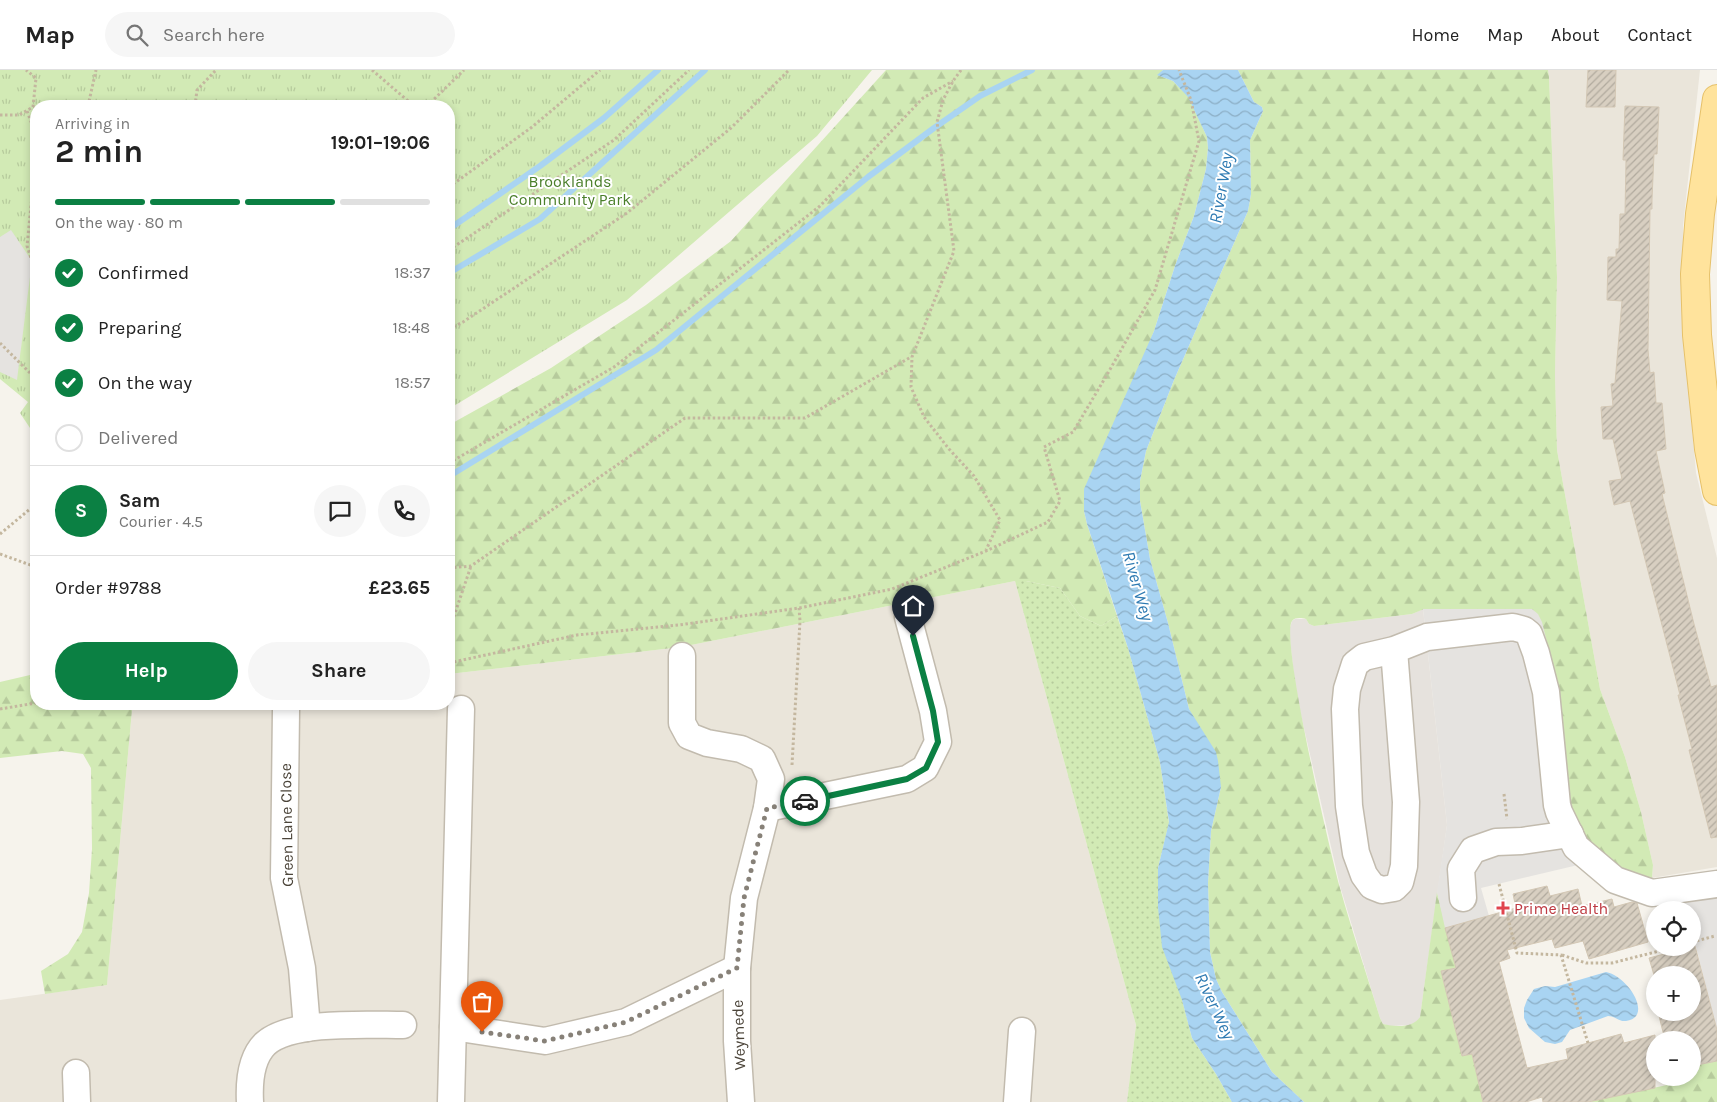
<!DOCTYPE html>
<meta charset="utf-8">
<style>
:root{--surface:#fff;--page:#f6f6f6;--text:#222;--muted:#767676;--line:#e0e0e0;--accent:#0b8043}
body{margin:0;font-family:Karla,sans-serif;background:var(--page);color:var(--text);height:100vh;display:flex;flex-direction:column;font-size:19px;white-space:nowrap}
*{box-sizing:border-box;margin:0}
p{font-size:16px;color:var(--muted)}
.icon{flex:none;width:28px;height:28px;fill:none;stroke:currentColor;stroke-width:2;stroke-linecap:round;stroke-linejoin:round}
.map{position:relative;flex:1;overflow:hidden}
.details{position:absolute;left:30px;top:30px;width:425px;height:610px;display:flex;flex-direction:column;background:var(--surface);border-radius:20px;box-shadow:0 2px 8px #0003}
.details>*{flex:none}
.controls{position:absolute;left:1646px;top:831px;display:grid;gap:10px}
.controls a{display:grid;place-items:center;width:55px;height:55px;border-radius:50%;background:var(--surface);box-shadow:0 2px 8px #0003;font-size:25px}
.pin{position:absolute;display:grid;place-items:center;width:42px;height:42px;color:#fff;margin:-51px -21px;border-radius:50% 50% 50% 0;rotate:-45deg;box-shadow:0 0 5px #0007}
.pin .icon{rotate:45deg}
.courier{position:absolute;display:grid;place-items:center;width:50px;height:50px;margin:-25px;border:4px solid #0b8043;border-radius:50%;background:#fff;color:#222;box-shadow:0 1px 6px #0007}
.head em{font-style:normal;font-weight:700}
.head div{display:flex;flex-direction:column-reverse}
.head{display:flex;align-items:center;justify-content:space-between;height:85px;padding:0 25px}
h1{font-size:32px;font-weight:700;line-height:38px}
.bar{display:grid;grid-template-columns:repeat(4,1fr);gap:8px 5px;align-content:center;height:60px;padding:0 25px}
.bar i{height:6px;border-radius:4px;background:var(--line)}
.bar .active{background:var(--accent)}
.bar p{grid-column:span 4}
.line{display:flex;align-items:center;gap:12px;padding:0 25px;border-top:1px solid var(--line)}
.line div{flex:1}
.round{display:grid;place-items:center;flex:none;width:52px;height:52px;border-radius:26px;background:var(--page)}
ol{padding:0 25px;list-style:none}
li{display:flex;align-items:center;gap:15px;height:55px}
li p{margin-inline-start:auto}
li .icon{padding:5px;border-radius:50%;background:var(--accent);color:#fff;stroke-width:4}
li:last-child{color:var(--muted)}
li i{width:28px;height:28px;border:2px solid var(--line);border-radius:50%}
.cta{display:flex;gap:10px;margin-top:auto;padding:10px 25px}
.cta a{flex:1;height:58px;border-radius:30px;background:var(--accent);color:#fff;font-size:20px;font-weight:700;line-height:58px;text-align:center}
.cta a+a{background:var(--page);color:var(--text)}
header{display:flex;align-items:center;gap:30px;box-sizing:border-box;height:70px;padding:0 25px;background:var(--surface);border-bottom:1px solid var(--line)}
header strong{font-size:24px}
nav{display:flex;gap:28px;margin-inline-start:auto;font-size:18px}
.search{width:350px;height:45px;background:var(--page);display:flex;align-items:center;gap:12px;box-sizing:border-box;padding:0 18px;border-radius:28px;color:var(--muted);font-size:19px}
.map>svg:first-child{display:block}
.residential{fill:#eae5da}
.industrial{fill:#e6e2dd}
.grass{fill:url(#grass-dots)}
.forest{fill:url(#forest-firs)}
.park{fill:url(#park-tufts)}
.parking{fill:#e5e3e0}
.water{fill:url(#water-waves)}
.lines{fill:none;stroke-linecap:round;stroke-linejoin:round}
.stream{stroke:#a9d4f2;stroke-width:6}
.building{fill:url(#building-hatch);stroke:#d3c7b4}
.minor-casing{stroke:#c2bbae;stroke-width:29}
.major-casing{stroke:#e6c16a;stroke-width:30}
.path{stroke:#c4b79f;stroke-width:3;stroke-dasharray:2.5 2.5;stroke-linecap:butt}
.minor{stroke:#fff;stroke-width:26}
.major{stroke:#ffe39c;stroke-width:28}
.done{stroke:#878178;stroke-width:5;stroke-dasharray:0 9}
.route{stroke:#0b8043;stroke-width:6}
.health-dot{fill:#e0444e;stroke:#fff;stroke-width:2}
.labels{text-anchor:middle;stroke-width:4;stroke-linejoin:round;paint-order:stroke}
.park-label{font-size:16px;fill:#4a7f2a;stroke:#fff}
.street-label{font-size:16px;fill:#4b4439;stroke:#fff}
.health-label{font-size:16px;fill:#be3a42;stroke:#fff;text-anchor:start}
.water-label{font-size:18px;font-style:italic;fill:#2e7ab2;stroke:#fff}
</style>
<header>
<strong>Map</strong>
<div class="search"><svg class="icon" aria-label="search" viewBox="0 0 24 24"><circle cx="10" cy="10" r="6"/><path d="M15 15l6 6"/></svg>Search here</div>
<nav><a>Home</a><a>Map</a><a>About</a><a>Contact</a></nav>
</header>
<div class="map">
<svg width="1717" height="1032" viewBox="0 0 1717 1032">
<defs>
<pattern id="grass-dots" width="8" height="8" patternUnits="userSpaceOnUse" patternTransform="scale(1.25)"><rect width="8" height="8" fill="#d2eab5"/><path d="M2 2h.1M6 6h.1" fill="none" stroke="#b6ca9c" stroke-width="1.8" stroke-linecap="round"/></pattern>
<pattern id="forest-firs" width="22" height="20" patternUnits="userSpaceOnUse" patternTransform="scale(1.25)"><rect width="22" height="20" fill="#d2eab5"/><path d="M5 1l3.5 6h-7zM16 11l3.5 6h-7z" fill="#b6ca9c"/></pattern>
<pattern id="park-tufts" width="24" height="20" patternUnits="userSpaceOnUse" patternTransform="scale(1.25)"><rect width="24" height="20" fill="#d2eab5"/><path d="M3 7l-1-3M5 7V3M7 7l1-3M15 17l-1-3M17 17v-4M19 17l1-3" fill="none" stroke="#b6ca9c"/></pattern>
<pattern id="water-waves" width="16" height="10" patternUnits="userSpaceOnUse" patternTransform="scale(1.25)"><rect width="16" height="10" fill="#a9d4f2"/><path d="M0 5q4-4 8 0t8 0" fill="none" stroke="#8caec5"/></pattern>
<pattern id="building-hatch" width="6" height="6" patternUnits="userSpaceOnUse" patternTransform="scale(1.25)"><rect width="6" height="6" fill="#d8cfc1"/><path d="M-1 1l2-2M0 6l6-6M5 7l2-2" fill="none" stroke="#b1aa9e"/></pattern>
</defs>
<rect width="100%" height="100%" fill="#f6f3ec"/>
<!-- residential -->
<g class="residential">
<path d="M1548 0H1700L1683 156V248L1696 403 1717 488V797L1652 808 1653 795 1641 742 1625 687 1600 619 1557 380 1555 305 1557 207 1549 7Z"/>
<path d="M1015 511 1136 955 1127 1032H0V930L107 915 132 640 187 634H449V604L681 577Z"/>
</g>
<!-- industrial -->
<path class="industrial" d="M1423 539 1447 755 1420 947 1417 952 1410 955 1390 956 1383 954 1380 948 1340 816 1296 623 1289 561 1292 551 1295 549H1306L1309 554 1314 556 1412 544Z"/>
<!-- grass -->
<path class="grass" d="M1015 511H1026L1060 518 1080 546 1101 556 1117 546 1128 578 1160 692 1169 753 1158 798V837L1192 968 1216 1004 1232 1032H1127L1136 955Z"/>
<!-- forest -->
<g class="forest">
<path d="M886 0H1163L1158 5 1173 11 1188 26 1207 67 1208 78 1206 99 1194 146 1175 196 1154 261 1084 441 1087 454 1117 546 1101 556 1080 546 1060 518 1026 511H1015L681 577 449 604V355L551 298 646 235 731 171Z"/>
<path d="M1238 0H1548L1549 7 1557 207 1555 305 1557 380 1600 619 1625 687 1641 742 1653 795 1652 808 1615 798 1581 772 1424 539 1412 544 1314 556 1309 554 1306 549C1302 548 1295 547 1292 551 1280 568 1331 786 1340 818 1352 861 1367 905 1380 948L1383 954C1396 957 1413 958 1420 947L1437 822 1456 898 1441 901 1462 986 1472 984 1483 1032H1304L1272 1002 1222 922 1216 909 1210 882 1208 813 1211 761 1221 717 1189 639 1168 553 1150 489 1140 431V411L1146 381 1174 310 1248 141 1251 124 1250 70 1263 41 1262 37 1254 32Z"/>
<path d="M36 602V634H187L132 640 107 915 45 924 41 901 68 884 82 862 89 823 92 779 91 698 83 684 62 681 0 688V612L30 605Z"/>
<path d="M1717 991V1032H1588L1667 1015 1670 1008H1692L1693 996Z"/>
</g>
<!-- park -->
<path class="park" d="M0 0H872L817 66 627 230 449 339V36H36V367L20 343 28 332 0 309Z"/>
<!-- parking -->
<g class="parking">
<path d="M11 160 32 191 17 310 0 302V167Z"/>
<path d="M1423 539H1532L1538 544 1542 552 1554 601 1568 737 1578 795 1481 818 1489 846 1445 858 1437 822 1447 755Z"/>
<path d="M1717 819V960L1696 877H1693L1692 840H1679L1676 827Z"/>
</g>
<!-- water -->
<g class="water">
<path d="M1163 0H1238L1254 32 1262 37 1263 41 1250 70 1251 124 1248 141 1174 310 1146 381 1140 411V431L1150 489 1168 553 1189 639 1216 682 1218 691 1221 717 1211 761 1208 813 1210 882 1216 909 1222 922 1272 1002 1304 1032H1232L1216 1004 1192 968 1182 930 1162 877 1158 837V798L1169 752 1160 692 1128 578 1087 454 1084 441V419L1154 261 1175 196 1194 146 1206 99 1208 78 1207 67 1188 27 1173 11 1157 5Z"/>
<path d="M1606 902C1628 906 1654 947 1626 951 1619 952 1615 946 1608 946L1570 960 1562 972 1555 974 1545 972 1529 958 1524 948V938L1527 930 1534 919 1545 916 1555 917Z"/>
</g>
<g class="lines">
<!-- stream -->
<g class="stream">
<path d="M449 159 540 96 604 48 658 0"/>
<path d="M449 203 540 149 705 0"/>
<path d="M451 405 656 280 868 107 934 58 980 26 1032 0"/>
</g>
</g>
<!-- building -->
<g class="building">
<path d="M1588 0H1616L1615 37H1586Z"/>
<path d="M1625 36 1659 37 1657 84H1654L1652 129V139H1650L1648 280 1650 303 1654 302 1656 333H1662L1666 379 1656 381 1665 423 1662 424 1694 554 1711 617 1717 615V767L1711 768 1689 680 1692 679 1678 625H1680L1630 431 1614 435 1609 411 1622 409 1613 369H1603L1601 337 1613 336 1611 314 1615 313 1622 231 1607 230 1608 187H1616V179H1619L1620 144H1625L1626 90H1623Z"/>
<path d="M1547 816 1550 826 1578 819 1582 836 1612 829 1614 837 1632 832 1637 833 1648 872 1589 889 1583 871 1555 878 1552 869 1507 880 1510 888 1499 892 1527 998 1568 989 1566 979 1621 964 1624 973 1655 965V1018L1588 1032H1543L1542 1027 1526 1032H1483L1472 984 1462 986 1441 901 1456 898 1445 858 1516 838 1513 824Z"/>
<path d="M1695 876 1717 960V991L1692 996V970H1665L1658 942H1692V905H1654L1649 888Z"/>
</g>
<g class="lines">
<!-- minor casing -->
<g class="minor-casing">
<g id="minor">
<path d="M1394 580 1406 732 1404 796 1400 812 1394 818 1382 820 1372 816 1364 805 1356 783 1349 736 1345 639 1347 619 1355 594 1364 587 1394 580 1427 567 1513 557 1524 560 1529 564 1536 583 1546 622 1557 735 1559 742 1576 777 1615 810 1652 823 1717 814"/>
<path d="M682 586V653L689 666 707 673 741 679 762 689 771 709 767 738 744 828 737 898V971L741 1032"/>
<path d="M286 640 284 808 302 898 307 958"/>
<path d="M767 738 907 709 925 698 938 672 933 641 908 547"/>
<path d="M1463 828 1461 799 1473 780 1496 772 1522 771 1570 764"/>
<path d="M453 957 545 971 626 952 737 898"/>
<path d="M76 1003 77 1032"/>
<path d="M250 1032C249 1013 250 989 265 974 291 950 368 955 403 955"/>
<path d="M451 1032 461 639"/>
<path d="M1017 1032 1022 961"/>
</g>
</g>
<!-- major casing -->
<g class="major-casing">
<path id="major" d="M1717 29 1700 144 1695 204 1697 265 1709 379 1717 421"/>
</g>
<!-- path -->
<g class="path">
<path d="M372 0 414 36"/>
<path d="M961 0 953 11 943 30 937 52 954 181 912 287 911 317 924 347 949 379 974 406 1000 450 986 480"/>
<path d="M88 36 96 0"/>
<path d="M195 36 197 20 216 0"/>
<path d="M427 36 464 0"/>
<path d="M27 41 36 65"/>
<path d="M0 45H19L33 37 36 8 26 0"/>
<path d="M36 86 27 176 32 191 36 195"/>
<path d="M449 117 532 57 600 0"/>
<path d="M449 180 614 70 689 0"/>
<path d="M449 259 463 252 627 143 731 58 789 0"/>
<path d="M0 273 36 309"/>
<path d="M449 393 614 297 820 136 923 28 953 11"/>
<path d="M0 464 36 434"/>
<path d="M0 484 36 497"/>
<path d="M449 498 471 496 685 348H805L911 287"/>
<path d="M449 561 471 496"/>
<path d="M449 593 577 565 679 555 799 538 892 519 986 481 1048 452 1060 431 1044 377 1073 362 1108 303 1155 220 1199 71 1191 30 1179 0"/>
<path d="M0 639 36 633"/>
<path d="M792 695 800 551 799 538"/>
<path d="M1504 724 1507 749"/>
<path d="M1499 814 1517 883 1561 885 1588 973"/>
<path d="M1692 872 1715 866"/>
<path d="M1562 885 1586 893H1612L1671 878"/>
</g>
<!-- minor -->
<use href="#minor" class="minor"/>
<!-- major -->
<use href="#major" class="major"/>
</g>
<g class="lines">
<!-- done -->
<path class="done" d="M482 962 545 971 626 952 737 898 744 828 767 738 805 731"/>
<!-- route -->
<path class="route" d="M805 731 907 709 926 698 938 672 933 641 913 566"/>
</g>
<!-- markers -->
<path class="health-dot" d="M1500.5 830.5h5v5h5v5h-5v5h-5v-5h-5v-5h5z"/>
<g class="labels">
<!-- park labels -->
<g class="park-label">
<text x="570" y="117">Brooklands<tspan x="570" dy="18">Community Park</tspan></text>
</g>
<!-- street labels -->
<g class="street-label">
<text transform="translate(286 755) rotate(-91)" y="6">Green Lane Close</text>
<text transform="translate(738 965) rotate(-92)" y="6">Weymede</text>
</g>
<!-- health labels -->
<g class="health-label">
<text x="1514" y="844">Prime Health</text>
</g>
<!-- water labels -->
<g class="water-label">
<text transform="translate(1221 118) rotate(-80)" y="6">River Wey</text>
<text transform="translate(1138 516) rotate(74)" y="6">River Wey</text>
<text transform="translate(1215 936) rotate(65)" y="6">River Wey</text>
</g>
</g>
</svg>
<div class="controls">
<a><svg class="icon" aria-label="locate" viewBox="0 0 24 24"><circle cx="12" cy="12" r="6"/><path d="M12 2v4M12 18v4M2 12h4M18 12h4"/></svg></a>
<a>+</a>
<a>−</a>
</div>
<div class="pin" style="left:482px;top:962px;background:#ea580c"><svg class="icon" aria-label="bag" viewBox="0 0 24 24"><path d="M5 8h14l-1 12H6zM9 8a3 3 0 0 1 6 0"/></svg></div>
<div class="pin" style="left:913px;top:566px;background:#1f2937"><svg class="icon" aria-label="home" viewBox="0 0 24 24"><path d="M3 11l9-7 9 7M6 9v11h12V9"/></svg></div>
<div class="courier" style="left:805px;top:731px"><svg class="icon" aria-label="car" viewBox="0 0 24 24"><path d="M5 17H2v-5l4-1 3-4h7l3 4 3 1v5h-3M9 17h6M6 11h13"/><circle cx="7" cy="17" r="2"/><circle cx="17" cy="17" r="2"/></svg></div>
<section class="details">
<div class="head"><div><h1>2 min</h1><p>Arriving in</p></div><em>19:01–19:06</em></div>
<div class="bar"><i class="active"></i><i class="active"></i><i class="active"></i><i></i><p>On the way · 80 m</p></div>
<ol>
<li><svg class="icon" aria-label="check" viewBox="0 0 24 24"><path d="M5 12l5 5 9-10"/></svg>Confirmed<p>18:37</p></li>
<li><svg class="icon" aria-label="check" viewBox="0 0 24 24"><path d="M5 12l5 5 9-10"/></svg>Preparing<p>18:48</p></li>
<li><svg class="icon" aria-label="check" viewBox="0 0 24 24"><path d="M5 12l5 5 9-10"/></svg>On the way<p>18:57</p></li>
<li><i></i>Delivered</li>
</ol>
<div class="line" style="height:90px"><b class="round" style="background:var(--accent);color:#fff">S</b><div><b>Sam</b><p>Courier · 4.5</p></div><a class="round"><svg class="icon" aria-label="chat" viewBox="0 0 24 24"><path d="M4 5h16v11H9l-5 4z"/></svg></a><a class="round"><svg class="icon" aria-label="phone" viewBox="0 0 24 24"><path d="M5 4h4l2 5-3 2q2 4 5 5l2-3 5 2v4C11 20 4 13 5 4z"/></svg></a></div>
<div class="line" style="height:65px"><div>Order #9788</div><b>£23.65</b></div>
<div class="cta"><a>Help</a><a>Share</a></div>
</section>
</div>
